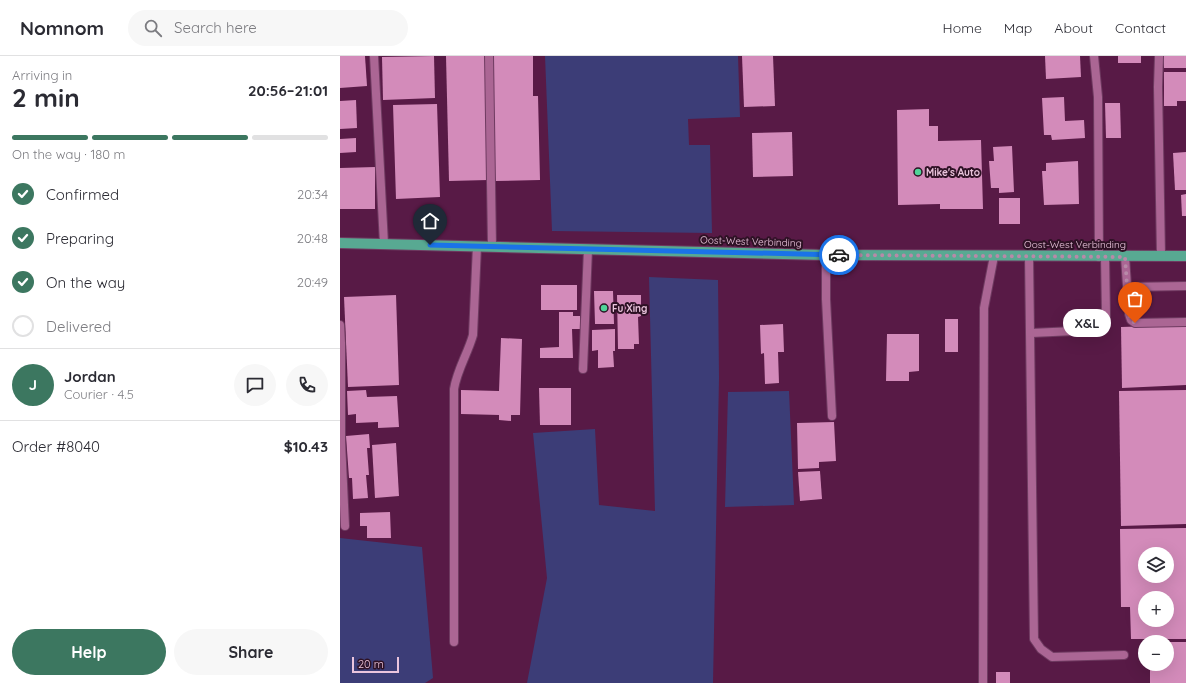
<!DOCTYPE html>
<meta charset="utf-8">
<style>
:root{--surface:#fff;--page:#f7f7f7;--text:#2b2b33;--muted:#7c7c81;--line:#e1e1e2;--accent:#3c7760}
body{margin:0;font-family:Quicksand,sans-serif;background:var(--page);color:var(--text);height:100vh;display:flex;flex-direction:column;font-size:15px;white-space:nowrap}
*{box-sizing:border-box;margin:0}
p{font-size:13px;color:var(--muted)}
.icon{flex:none;width:22px;height:22px;fill:none;stroke:currentColor;stroke-width:2;stroke-linecap:round;stroke-linejoin:round}
.map{position:relative;flex:1;overflow:hidden}
.details{display:flex;flex-direction:column;background:var(--surface);width:340px}
.details>*{flex:none}
.controls{position:absolute;left:798px;top:491px;display:grid;gap:8px}
.controls a{display:grid;place-items:center;width:36px;height:36px;border-radius:50%;background:var(--surface);box-shadow:0 4px 16px #0002;font-size:20px}
.scale{position:absolute;left:12px;bottom:10px;width:47px;box-sizing:border-box;padding-left:4px;border:2px solid #ebc5dd;border-top:0;font-size:11px;line-height:14px;white-space:nowrap;color:#ebc5dd;-webkit-text-stroke:3px #2e1225;paint-order:stroke}
.pin{position:absolute;display:grid;place-items:center;width:34px;height:34px;color:#fff;margin:-41px -17px;border-radius:50% 50% 50% 0;rotate:-45deg;box-shadow:0 0 4px #0007}
.pin .icon{rotate:45deg}
.courier{position:absolute;display:grid;place-items:center;width:40px;height:40px;margin:-20px;border:3px solid #1a73e8;border-radius:50%;background:#fff;color:#222;box-shadow:0 1px 5px #0007}
.bubble{position:absolute;height:28px;border-radius:14px;background:var(--surface);box-shadow:0 4px 16px #0002;font-size:13px;font-weight:700;line-height:28px;text-align:center}
.headline em{font-style:normal;font-weight:700}
.headline div{display:flex;flex-direction:column-reverse}
.headline{display:flex;align-items:center;justify-content:space-between;height:68px;padding:0 12px}
h1{font-size:26px;font-weight:700;line-height:30px}
.bar{display:grid;grid-template-columns:repeat(4,1fr);gap:6px 4px;align-content:center;height:48px;padding:0 12px}
.bar i{height:5px;border-radius:3px;background:var(--line)}
.bar .on{background:var(--accent)}
.bar p{grid-column:span 4}
.line{display:flex;align-items:center;gap:10px;padding:0 12px;border-top:1px solid var(--line)}
.line div{flex:1}
.round{display:grid;place-items:center;flex:none;width:42px;height:42px;border-radius:21px;background:var(--page)}
ol{padding:0 12px;list-style:none}
li{display:flex;align-items:center;gap:12px;height:44px}
li p{margin-inline-start:auto}
li .icon{padding:4px;border-radius:50%;background:var(--accent);color:#fff;stroke-width:4}
li:last-child{color:var(--muted)}
li i{width:22px;height:22px;border:2px solid var(--line);border-radius:50%}
.button{display:flex;gap:8px;margin-top:auto;padding:8px 12px}
.button a{flex:1;height:46px;border-radius:24px;background:var(--accent);color:#fff;font-size:16px;font-weight:700;line-height:46px;text-align:center}
.button a+a{background:var(--page);color:var(--text)}
header{display:flex;align-items:center;gap:24px;box-sizing:border-box;height:56px;padding:0 20px;background:var(--surface);border-bottom:1px solid var(--line)}
header strong{font-size:19px}
nav{display:flex;gap:22px;margin-inline-start:auto;font-size:14px}
.search{width:280px;height:36px;background:var(--page);display:flex;align-items:center;gap:10px;box-sizing:border-box;padding:0 14px;border-radius:22px;color:var(--muted);font-size:15px}
main{display:flex;flex:1;min-height:0}
.map>svg:first-child{display:block}
.green{fill:#3c3d77}
.building{fill:#d38bba;fill-rule:evenodd}
.lines{fill:none;stroke-linecap:round;stroke-linejoin:round}
.service-casing{stroke:#6f3b61;stroke-width:10}
.minor-casing{stroke:#6f3b61;stroke-width:10}
.primary-casing{stroke:#6f3b61;stroke-width:12}
.service{stroke:#ab6694;stroke-width:8}
.minor{stroke:#ab6694;stroke-width:8}
.primary{stroke:#58a992;stroke-width:10}
.done{stroke:#b889a8;stroke-width:4;stroke-dasharray:0 7.2}
.route{stroke:#1a73e8;stroke-width:5}
.poi-dot{fill:#50d398;stroke:#2e1225;stroke-width:1.5}
.labels{text-anchor:middle;stroke-width:4;stroke-linejoin:round;paint-order:stroke}
.poi-label{font-size:10px;font-weight:bold;fill:#ebc5dd;stroke:#2e1225;text-anchor:start}
.street-label{font-size:10px;fill:#ebc5dd;stroke:#2e1225}
</style>
<header>
<strong>Nomnom</strong>
<div class="search"><svg class="icon" aria-label="search" viewBox="0 0 24 24"><circle cx="10" cy="10" r="6"/><path d="M15 15l6 6"/></svg>Search here</div>
<nav><a>Home</a><a>Map</a><a>About</a><a>Contact</a></nav>
</header>
<main>
<section class="details">
<div class="headline"><div><h1>2 min</h1><p>Arriving in</p></div><em>20:56–21:01</em></div>
<div class="bar"><i class="on"></i><i class="on"></i><i class="on"></i><i></i><p>On the way · 180 m</p></div>
<ol>
<li><svg class="icon" aria-label="check" viewBox="0 0 24 24"><path d="M5 12l5 5 9-10"/></svg>Confirmed<p>20:34</p></li>
<li><svg class="icon" aria-label="check" viewBox="0 0 24 24"><path d="M5 12l5 5 9-10"/></svg>Preparing<p>20:48</p></li>
<li><svg class="icon" aria-label="check" viewBox="0 0 24 24"><path d="M5 12l5 5 9-10"/></svg>On the way<p>20:49</p></li>
<li><i></i>Delivered</li>
</ol>
<div class="line" style="height:72px"><b class="round" style="background:var(--accent);color:#fff">J</b><div><b>Jordan</b><p>Courier · 4.5</p></div><a class="round"><svg class="icon" aria-label="chat" viewBox="0 0 24 24"><path d="M4 5h16v11H9l-5 4z"/></svg></a><a class="round"><svg class="icon" aria-label="phone" viewBox="0 0 24 24"><path d="M5 4h4l2 5-3 2q2 4 5 5l2-3 5 2v4C11 20 4 13 5 4z"/></svg></a></div>
<div class="line" style="height:52px"><div>Order #8040</div><b>$10.43</b></div>
<div class="button"><a>Help</a><a>Share</a></div>
</section>
<div class="map">
<svg width="846" height="627" viewBox="0 0 846 627">
<rect width="100%" height="100%" fill="#581a46"/>
<!-- green -->
<g class="green">
<path d="M205 0H398L400 61 348 63 349 89H370L372 177 212 175Z"/>
<path d="M309 221 378 224 379 322 373 627H187L207 522 193 377 255 373 259 449 315 455Z"/>
<path d="M449 335 454 449 385 451 388 336Z"/>
<path d="M0 482 82 491 93 622 85 627H0Z"/>
</g>
<!-- building -->
<g class="building">
<path d="M0 0H25L27 30 0 32Z"/>
<path d="M94 0 95 42 43 44 42 1Z"/>
<path d="M106 0H146L148 124 109 125Z"/>
<path d="M153 0H193V40H198L200 124 155 125Z"/>
<path d="M402 0H433L435 50 404 51Z"/>
<path d="M705 0H740L741 21 706 23Z"/>
<rect x="778" y="0" width="23" height="7"/>
<path d="M823 0H846V12H824Z"/>
<path d="M824 16H846V45H837V50H824Z"/>
<path d="M724 41 725 65 744 64 745 82 712 84 711 79H704L702 42Z"/>
<path d="M16 44 17 72 0 73V45Z"/>
<path d="M765 47H780L781 82H766Z"/>
<path d="M97 48 100 141 56 143 53 49Z"/>
<path d="M589 53V70H598V85L641 84 643 153H600V148L558 149 557 54Z"/>
<path d="M452 76 453 120 413 121 412 77Z"/>
<path d="M16 82V96L0 97V83Z"/>
<path d="M672 90 674 136 659 137V132H651L649 105H654L653 91Z"/>
<path d="M846 96V134H835L833 97Z"/>
<path d="M738 105 739 148 704 149 702 115H706V107Z"/>
<path d="M35 111V153H0V112Z"/>
<path d="M846 138V160H842L841 139Z"/>
<rect x="659" y="142" width="21" height="26"/>
<rect x="201" y="229" width="36" height="25"/>
<path d="M254 235H273L274 268H255Z"/>
<path d="M56 239 59 329 8 331 4 241Z"/>
<path d="M277 239H301V260L298 261 299 288H294V293H278Z"/>
<path d="M219 256H233V260H240L241 273H232L233 302H200V292L219 291Z"/>
<rect x="605" y="263" width="13" height="33"/>
<path d="M443 268 444 296H438L439 327 425 328 424 297 421 298 420 269Z"/>
<path d="M846 269V329L782 332 781 271Z"/>
<path d="M275 273V295H273L274 311 258 312V294L252 295V274Z"/>
<path d="M547 278H579V315L569 316V325H546Z"/>
<path d="M161 282 182 283 180 359H171V365L159 364V359L121 358V334L159 335Z"/>
<path d="M199 332H231V369H200Z"/>
<path d="M26 334 27 341 57 340 59 371 38 372V366L16 367V358L8 359 7 335Z"/>
<path d="M846 334V468L781 470 779 335Z"/>
<path d="M494 366 496 405 479 406V412L458 413 457 367Z"/>
<path d="M29 378 30 392H27L29 419H26L28 442 13 443 12 422H9L6 380Z"/>
<path d="M56 387 59 440 35 442 32 389Z"/>
<path d="M480 415 482 443 460 445 458 416Z"/>
<path d="M50 456 51 482H27V470H20V457Z"/>
<path d="M846 472V583H791L790 551H781L780 473ZM805 498H827V520H805ZM805 542H827V564H805Z"/>
<path d="M827 586H846V627H810V608H827Z"/>
<rect x="656" y="616" width="14" height="11"/>
</g>
<g class="lines">
<!-- service casing -->
<g class="service-casing">
<g id="service">
<path d="M34 0 44 188"/>
<path d="M149 0 152 190"/>
<path d="M754 0 758 41 759 201"/>
<path d="M486 199V243L492 360"/>
<path d="M689 200 694 583 701 593 712 601 784 599"/>
<path d="M785 201 789 258 791 264 795 267 846 266"/>
<path d="M787 231 846 230"/>
<path d="M0 269 1 287V385L5 470"/>
<path d="M691 277 756 274 764 268 766 260 765 200"/>
<path d="M243 313 248 193"/>
<path d="M114 586V333C117 314 128 297 133 279L137 190"/>
<path d="M643 627 644 252 654 200"/>
</g>
</g>
<!-- minor casing -->
<g class="minor-casing">
<path id="minor" d="M819 0 818 31 821 200"/>
</g>
<!-- primary casing -->
<g class="primary-casing">
<path id="primary" d="M0 187 486 199 846 200"/>
</g>
<!-- service -->
<use href="#service" class="service"/>
<!-- minor -->
<use href="#minor" class="minor"/>
<!-- primary -->
<use href="#primary" class="primary"/>
</g>
<g class="lines">
<!-- done -->
<path class="done" d="M499 199 785 201 789 258 791 264 795 267"/>
<!-- route -->
<path class="route" d="M90 189 499 199"/>
</g>
<!-- markers -->
<g class="poi-dot">
<circle cx="578" cy="116" r="4"/>
<circle cx="264" cy="252" r="4"/>
</g>
<g class="labels">
<!-- poi labels -->
<g class="poi-label">
<text x="586" y="120">Mike's Auto</text>
<text x="272" y="256">Fu Xing</text>
</g>
<!-- street labels -->
<g class="street-label">
<text transform="translate(411 185) rotate(2)" y="4">Oost-West Verbinding</text>
<text x="735" y="192">Oost-West Verbinding</text>
</g>
</g>
</svg>
<div class="controls">
<a><svg class="icon" aria-label="layers" viewBox="0 0 24 24"><path d="M12 4l9 5-9 5-9-5zM3 14l9 5 9-5"/></svg></a>
<a>+</a>
<a>−</a>
</div>
<div class="scale">20 m</div>
<div class="pin" style="left:795px;top:267px;background:#ea580c"><svg class="icon" aria-label="bag" viewBox="0 0 24 24"><path d="M5 8h14l-1 12H6zM9 8a3 3 0 0 1 6 0"/></svg></div>
<div class="pin" style="left:90px;top:189px;background:#1f2937"><svg class="icon" aria-label="home" viewBox="0 0 24 24"><path d="M3 11l9-7 9 7M6 9v11h12V9"/></svg></div>
<div class="courier" style="left:499px;top:199px"><svg class="icon" aria-label="car" viewBox="0 0 24 24"><path d="M5 17H2v-5l4-1 3-4h7l3 4 3 1v5h-3M9 17h6M6 11h13"/><circle cx="7" cy="17" r="2"/><circle cx="17" cy="17" r="2"/></svg></div>
<div class="bubble" style="left:723px;top:253px;width:48px">X&amp;L</div>
</div>
</main>
